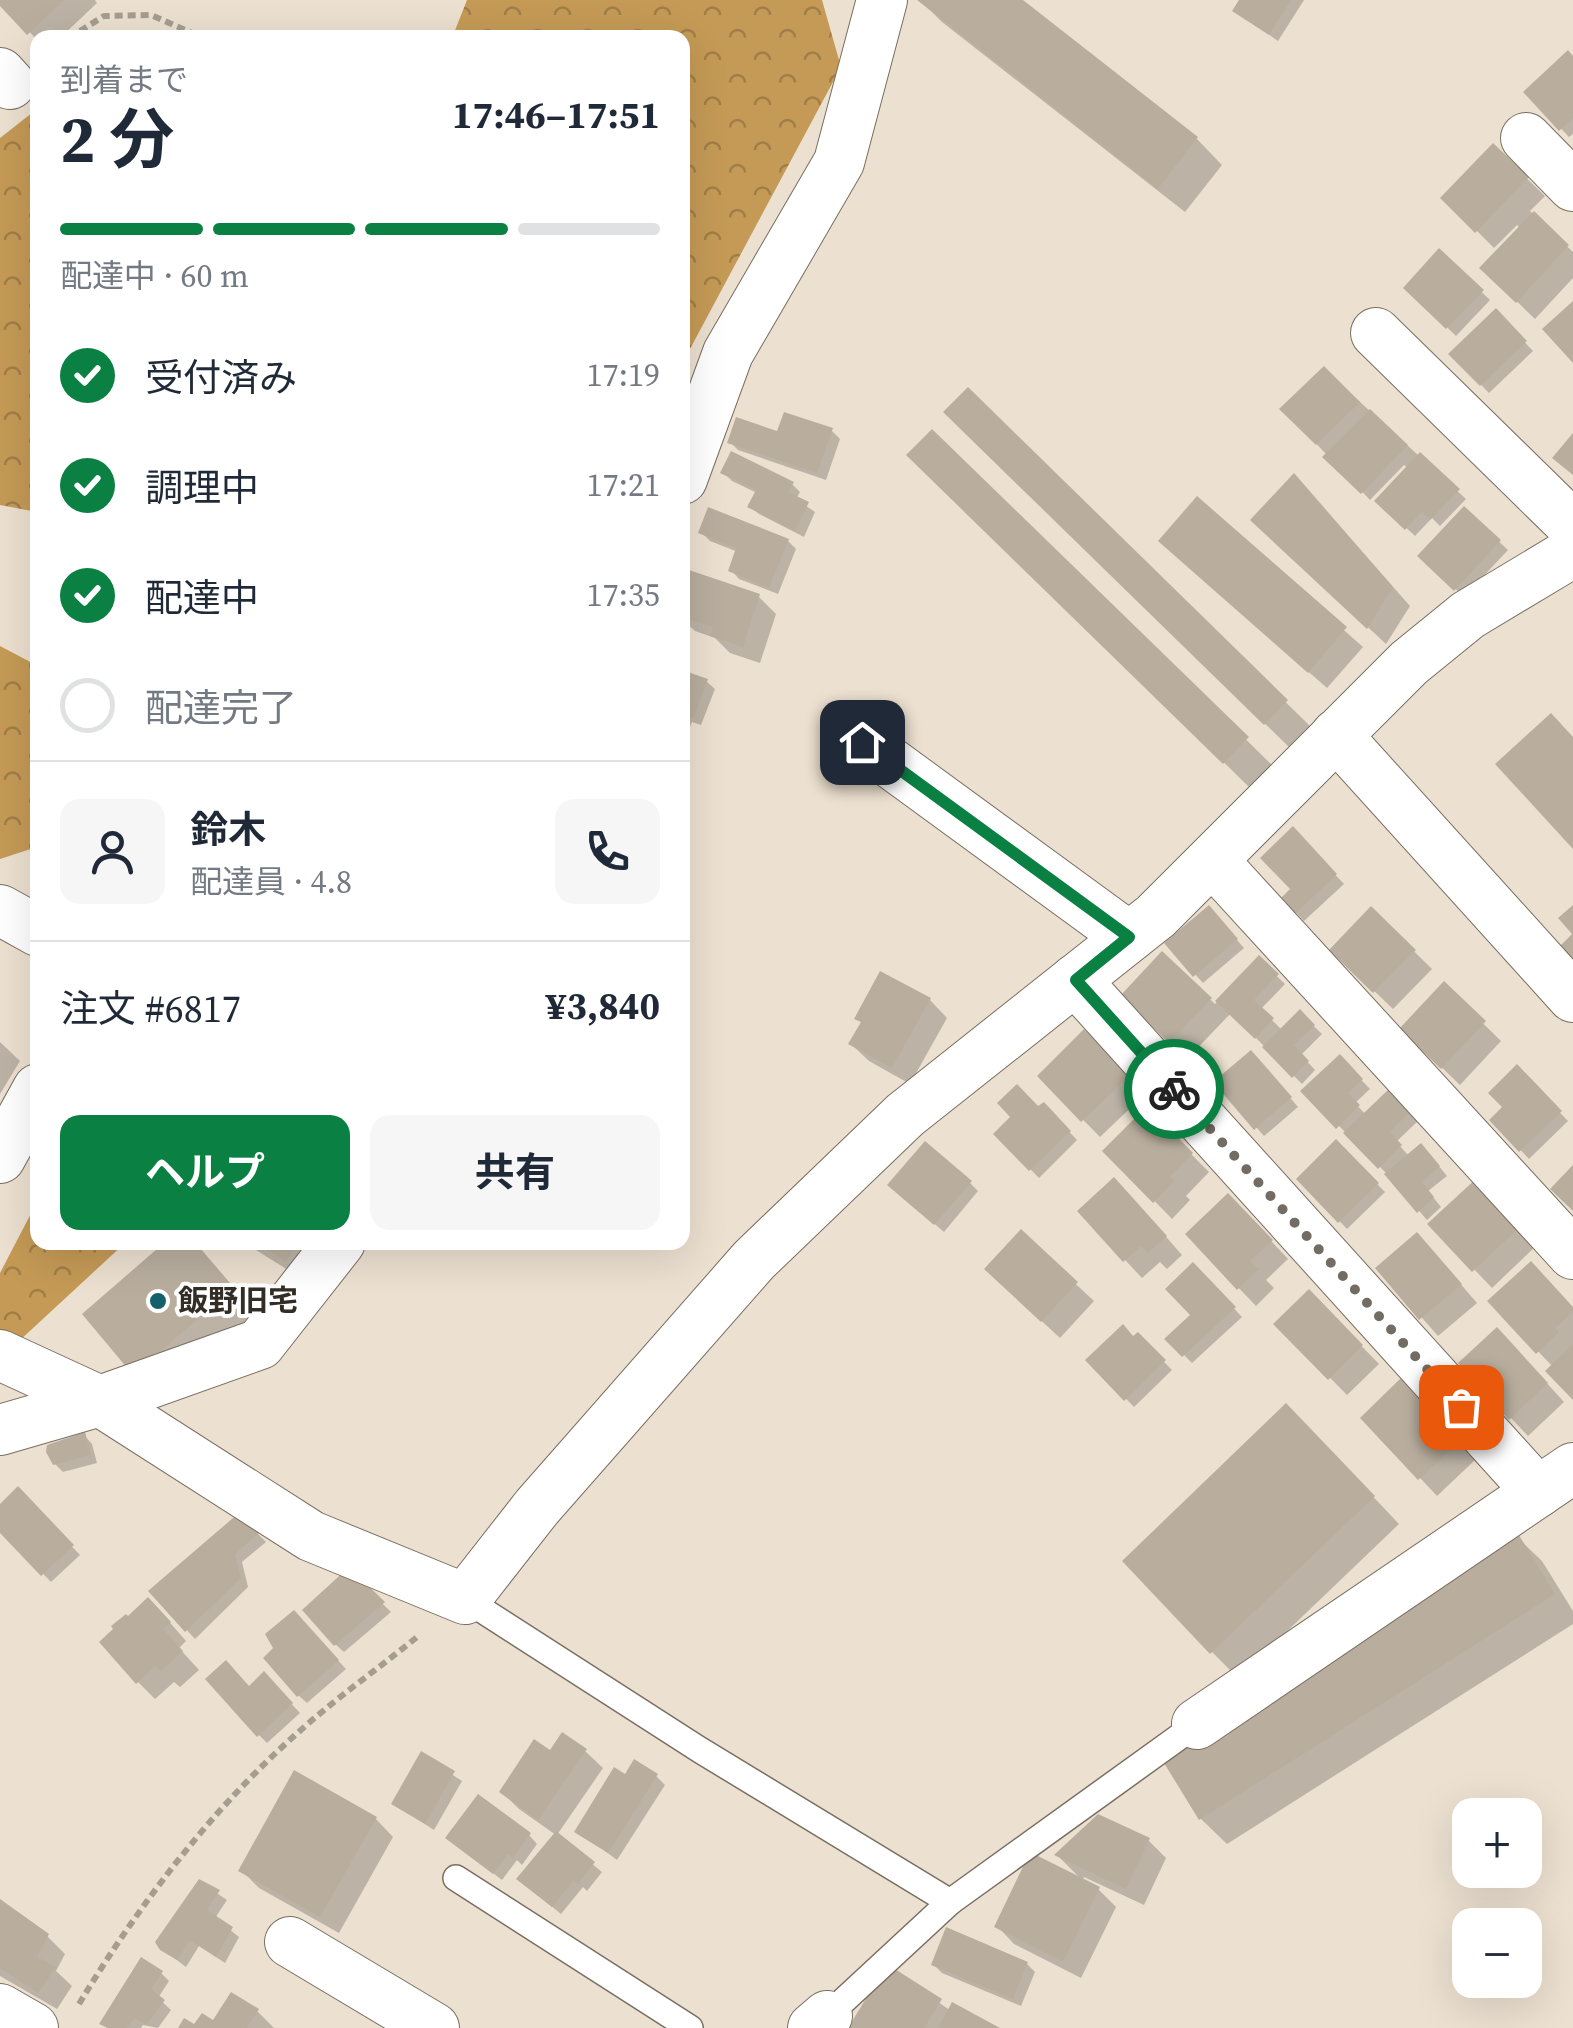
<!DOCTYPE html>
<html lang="ja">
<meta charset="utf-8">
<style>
:root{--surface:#fff;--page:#f6f6f7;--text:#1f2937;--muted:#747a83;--line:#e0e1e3;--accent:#0b8043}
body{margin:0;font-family:"Source Serif 4","Noto Sans JP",serif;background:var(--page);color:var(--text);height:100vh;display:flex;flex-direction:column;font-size:38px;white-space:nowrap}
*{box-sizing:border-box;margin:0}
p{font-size:32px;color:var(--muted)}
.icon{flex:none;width:55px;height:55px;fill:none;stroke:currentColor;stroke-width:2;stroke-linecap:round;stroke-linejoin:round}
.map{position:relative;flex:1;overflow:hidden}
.sheet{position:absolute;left:30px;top:30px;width:660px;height:1220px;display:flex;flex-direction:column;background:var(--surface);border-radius:20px;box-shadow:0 10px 40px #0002}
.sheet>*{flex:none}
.fabs{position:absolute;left:1452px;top:1798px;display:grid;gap:20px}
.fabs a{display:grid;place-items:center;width:90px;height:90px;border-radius:20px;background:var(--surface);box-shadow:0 10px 40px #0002;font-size:50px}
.pin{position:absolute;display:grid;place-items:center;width:85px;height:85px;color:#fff;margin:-42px;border-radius:20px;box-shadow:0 5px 15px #0006}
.courier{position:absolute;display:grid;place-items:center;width:100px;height:100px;margin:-50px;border:8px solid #0b8043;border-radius:50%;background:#fff;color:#222;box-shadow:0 2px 12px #0007}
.overview em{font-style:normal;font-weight:700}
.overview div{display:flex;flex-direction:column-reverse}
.overview{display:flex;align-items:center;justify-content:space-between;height:170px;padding:0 30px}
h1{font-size:65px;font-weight:700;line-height:75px}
.bar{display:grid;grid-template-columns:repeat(4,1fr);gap:15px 10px;align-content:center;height:120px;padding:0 30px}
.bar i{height:12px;border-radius:8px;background:var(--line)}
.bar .on{background:var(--accent)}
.bar p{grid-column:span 4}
.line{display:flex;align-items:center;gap:25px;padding:0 30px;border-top:2px solid var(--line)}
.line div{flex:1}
.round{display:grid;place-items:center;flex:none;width:105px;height:105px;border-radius:20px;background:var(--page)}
ol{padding:0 30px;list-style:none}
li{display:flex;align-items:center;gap:30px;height:110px}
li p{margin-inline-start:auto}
li .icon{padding:10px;border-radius:50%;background:var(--accent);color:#fff;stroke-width:4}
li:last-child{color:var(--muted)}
li i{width:55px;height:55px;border:5px solid var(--line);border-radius:50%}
.cta{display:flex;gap:20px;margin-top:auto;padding:20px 30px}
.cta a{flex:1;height:115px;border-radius:20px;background:var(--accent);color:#fff;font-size:40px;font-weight:700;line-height:115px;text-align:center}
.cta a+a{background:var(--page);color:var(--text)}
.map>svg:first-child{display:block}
.forest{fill:url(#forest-crowns)}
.shadow{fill:#0003}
.building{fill:#b9ae9e}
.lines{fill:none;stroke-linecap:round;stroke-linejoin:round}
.service-casing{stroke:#796f60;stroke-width:28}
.minor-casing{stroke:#796f60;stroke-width:52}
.path{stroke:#a69d91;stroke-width:6;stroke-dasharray:8 5;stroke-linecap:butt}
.service{stroke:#fff;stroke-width:25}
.minor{stroke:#fff;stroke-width:50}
.done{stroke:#736c62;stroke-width:10;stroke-dasharray:0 18}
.route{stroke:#0b8043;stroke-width:12}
.poi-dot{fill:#14606d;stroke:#fff;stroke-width:4}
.labels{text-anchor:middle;stroke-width:8;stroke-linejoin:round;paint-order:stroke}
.poi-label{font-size:30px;font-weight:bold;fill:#322e27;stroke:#fff;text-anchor:start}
</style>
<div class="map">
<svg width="1573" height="2028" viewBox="0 0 1573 2028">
<defs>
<pattern id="forest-crowns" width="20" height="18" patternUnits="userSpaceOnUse" patternTransform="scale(2.5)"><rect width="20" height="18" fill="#c59a56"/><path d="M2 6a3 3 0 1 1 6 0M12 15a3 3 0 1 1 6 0" fill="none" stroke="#a17e47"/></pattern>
</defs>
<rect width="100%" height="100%" fill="#ece0d0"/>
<!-- forest -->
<g class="forest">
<path d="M467 0H822L841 67 683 362 682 38H452Z"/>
<path d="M37 109V512L0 505V138Z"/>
<path d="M0 646 38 666 37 847 0 859Z"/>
<path d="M37 1202 38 1242 125 1243 18 1342 0 1332V1273Z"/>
</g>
<!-- shadow -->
<g class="shadow">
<path d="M0 0H95L97 3 60 38H38V41Z"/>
<path d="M920 0H1019L1197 139 1222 165 1185 212 942 22Z"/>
<path d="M1242 0H1304L1278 41 1235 11Z"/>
<path d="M1573 59V134L1569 137 1526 92Z"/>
<path d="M1493 146 1545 196 1530 211 1573 252V278L1535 319 1482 268 1520 228 1517 225 1494 248 1444 198Z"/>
<path d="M1440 252 1490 300 1456 336 1406 287Z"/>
<path d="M1496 312 1533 351 1489 393 1451 354Z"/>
<path d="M1324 369 1466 499 1440 526 1432 518 1415 536 1378 501 1408 468 1404 465 1370 500 1283 409Z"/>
<path d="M968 391 1311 727 1291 749 947 412Z"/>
<path d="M831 430 840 439 826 480 738 450 730 442Z"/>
<path d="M932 432 1272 765 1250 788 910 455Z"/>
<path d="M723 472 792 484 800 492 796 499 815 512 804 537 759 514 750 506 757 493 732 481Z"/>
<path d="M1311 494 1410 606 1386 644 1271 537Z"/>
<path d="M1197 500 1363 647 1327 688 1179 558Z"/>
<path d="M1464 509 1508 550 1464 597 1421 556Z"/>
<path d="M701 532 788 541 796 549 778 594 739 579 731 570 738 552 710 541Z"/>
<path d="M758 596 776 614 760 663 730 653 715 638 695 631 682 619V598Z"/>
<path d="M682 672 706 681 715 689 701 725 692 722 682 747Z"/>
<path d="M1293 830 1344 884 1304 921 1283 899 1293 889Z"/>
<path d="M1371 909 1432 969 1393 1009 1332 950Z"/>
<path d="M1217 917 1244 948 1203 983 1168 944Z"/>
<path d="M1163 954 1215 1004 1259 959 1285 984 1261 1009 1282 1030 1300 1013 1322 1034 1301 1055 1315 1070 1302 1084 1231 1013 1188 1058 1123 995Z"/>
<path d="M881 974 930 1000 947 1018 910 1084 869 1061 851 1044 863 1024 857 1018Z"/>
<path d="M1444 985 1501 1041 1460 1085 1402 1029Z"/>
<path d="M1084 1033 1144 1095 1100 1137 1040 1076Z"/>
<path d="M0 1042 20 1061 0 1094Z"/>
<path d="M1340 1058 1370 1089 1355 1103 1366 1115 1389 1092 1418 1121 1396 1142 1409 1156 1429 1154 1447 1176 1428 1191 1441 1207 1427 1220 1388 1175 1304 1091Z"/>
<path d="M1259 1062 1298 1107 1264 1136 1217 1083Z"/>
<path d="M1517 1068 1568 1121 1529 1159 1492 1120 1505 1107Z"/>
<path d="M1044 1105 1077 1140 1039 1178 996 1134Z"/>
<path d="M1147 1110 1209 1172 1186 1196 1190 1200 1172 1219 1106 1151Z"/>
<path d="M1336 1143 1385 1192 1347 1229 1299 1179Z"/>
<path d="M970 1183 978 1191 944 1232 899 1193Z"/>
<path d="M1496 1197 1538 1244 1492 1288 1431 1224Z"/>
<path d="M1132 1198 1182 1255 1167 1269 1160 1262 1142 1278 1080 1212Z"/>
<path d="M1246 1214 1288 1259 1266 1280 1274 1288 1256 1306 1188 1235Z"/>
<path d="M1021 1233 1094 1301 1060 1338 1005 1287Z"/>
<path d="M194 1242 258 1315 161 1399 135 1373Z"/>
<path d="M243 1242H338L312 1285Z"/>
<path d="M1434 1253 1477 1303 1438 1336 1379 1269Z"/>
<path d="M1193 1265 1242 1317 1192 1363 1168 1339 1193 1315Z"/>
<path d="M1309 1292 1379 1364 1347 1395 1277 1324Z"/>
<path d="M1490 1301 1573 1309V1396L1553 1367Z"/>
<path d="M1138 1335 1172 1370 1134 1407 1089 1360Z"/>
<path d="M1515 1348 1564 1402 1528 1436 1511 1418Z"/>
<path d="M1418 1399 1475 1460 1437 1496 1364 1418Z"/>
<path d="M1312 1432 1399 1524 1238 1678 1212 1652Z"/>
<path d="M84 1435 92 1444 97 1463 63 1472 55 1464Z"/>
<path d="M18 1490 80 1555 51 1582 0 1530V1507Z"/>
<path d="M240 1516 266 1542 242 1562 248 1587 195 1639 151 1591Z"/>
<path d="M1516 1536 1542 1561 1573 1611V1624L1227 1844 1201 1819 1164 1759Z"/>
<path d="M349 1571 391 1612 344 1652 335 1644Z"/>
<path d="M294 1613 346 1669 307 1703 298 1695Z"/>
<path d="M166 1618 186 1641 179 1648 199 1670 180 1687 174 1682 155 1699 138 1682Z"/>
<path d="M264 1675 300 1713 267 1743 259 1735 249 1689Z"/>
<path d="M585 1751 603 1768 557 1835 602 1872 587 1891 583 1887 561 1914 528 1887 556 1835 519 1809 502 1792 550 1753Z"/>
<path d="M422 1755 462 1781 434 1830 394 1804Z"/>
<path d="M295 1774 376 1819 393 1837 339 1933 259 1888 241 1870Z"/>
<path d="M656 1776 665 1785 617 1860 578 1831 626 1778Z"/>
<path d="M529 1835 537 1844 522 1865 517 1860 502 1880 457 1846Z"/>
<path d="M1148 1840 1166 1858 1144 1905 1084 1877 1082 1881 1098 1889 1116 1907 1081 1978 1014 1944 997 1926 1082 1880 1057 1855Z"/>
<path d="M200 1882 227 1900 215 1918 239 1937 225 1963 199 1946 186 1967 162 1949Z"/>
<path d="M0 1903 47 1936 65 1954 56 1971 72 1986 57 2009 0 1976Z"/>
<path d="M1027 1964 1035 1972 1021 2006 942 1973 934 1965Z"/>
<path d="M888 1967 951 2011 994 2028H851Z"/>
<path d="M161 1973 169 1981 158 1998 171 2010 158 2028 143 2025 141 2028H107L102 2024Z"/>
<path d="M257 2011 274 2028H181H195Z"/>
</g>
<!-- building -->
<g class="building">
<path d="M0 0H64L27 35 0 6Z"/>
<path d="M917 0H1023L1198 137 1158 189Z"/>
<path d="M1239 0H1291L1269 35 1232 11Z"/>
<path d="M1568 50 1573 56V118L1559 131 1523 92Z"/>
<path d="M1493 143 1529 177 1475 233 1440 198Z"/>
<path d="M1534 211 1569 245 1516 303 1479 268Z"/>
<path d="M1439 248 1484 290 1446 329 1403 288Z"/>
<path d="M1573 301V363L1542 329Z"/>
<path d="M1496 308 1527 341 1480 386 1448 354Z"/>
<path d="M1324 366 1360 402 1316 445 1279 409Z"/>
<path d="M968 387 1288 700 1264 725 943 412Z"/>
<path d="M1370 409 1408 445 1361 494 1322 457Z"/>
<path d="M784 412 833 428 817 473 727 443 736 417 777 431Z"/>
<path d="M932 429 1249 737 1223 764 906 455Z"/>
<path d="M1573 433V475L1552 458Z"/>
<path d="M731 451 794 482 788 492 809 502 795 531 747 507 756 490 720 473Z"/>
<path d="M1420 452 1460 489 1430 520 1422 511 1405 530 1374 501Z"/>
<path d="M1294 473 1393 587 1367 629 1250 520Z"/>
<path d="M1197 496 1347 627 1308 673 1158 541Z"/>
<path d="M1464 506 1501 540 1454 591 1417 556Z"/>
<path d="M708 507 789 539 769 588 728 571 736 548 698 533Z"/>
<path d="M689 570 760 594 743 647 710 636 713 627 682 617V590Z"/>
<path d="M682 670 708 679 693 719 682 715Z"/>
<path d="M1551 713 1573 737V849L1495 764Z"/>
<path d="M1293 826 1337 874 1294 915 1280 899 1290 889 1260 858Z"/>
<path d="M1209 905 1238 939 1193 977 1164 943Z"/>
<path d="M1573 905V961L1560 946 1572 934 1558 918Z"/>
<path d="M1371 906 1416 950 1373 993 1329 950Z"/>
<path d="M1162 951 1212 998 1169 1043 1120 996Z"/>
<path d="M1259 955 1279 974 1254 1000 1274 1018 1255 1039 1215 1001Z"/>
<path d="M880 971 931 998 892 1068 848 1044 861 1022 854 1019Z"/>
<path d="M1444 981 1486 1021 1441 1069 1399 1029Z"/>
<path d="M1300 1009 1315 1025 1294 1045 1309 1061 1292 1078 1262 1047Z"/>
<path d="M1084 1029 1129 1076 1081 1122 1037 1076Z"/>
<path d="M1251 1050 1292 1097 1254 1130 1213 1082Z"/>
<path d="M1340 1054 1363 1079 1348 1093 1360 1105 1336 1129 1300 1091Z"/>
<path d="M1517 1064 1562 1111 1519 1152 1489 1120 1502 1107 1488 1093Z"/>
<path d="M1017 1084 1038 1106 1044 1102 1071 1131 1029 1171 993 1134 1010 1117 997 1103Z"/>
<path d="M1389 1089 1411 1111 1390 1132 1402 1145 1378 1169 1343 1133Z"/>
<path d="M1147 1106 1193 1153 1170 1177 1174 1181 1153 1203 1102 1151Z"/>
<path d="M1336 1139 1379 1183 1338 1223 1296 1179Z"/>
<path d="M925 1141 972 1181 934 1225 887 1185Z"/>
<path d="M1421 1143 1440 1166 1422 1182 1434 1197 1417 1213 1384 1174Z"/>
<path d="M1573 1165V1211L1550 1189Z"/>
<path d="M1114 1177 1167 1236 1148 1253 1141 1246 1123 1262 1077 1211Z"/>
<path d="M1478 1177 1522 1225 1472 1272 1427 1224Z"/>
<path d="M1228 1193 1273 1240 1250 1261 1259 1269 1237 1290 1185 1234Z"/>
<path d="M1021 1229 1078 1282 1041 1322 984 1269Z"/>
<path d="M1417 1232 1462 1284 1419 1320 1375 1268Z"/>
<path d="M165 1242H195L234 1288 133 1375 82 1314Z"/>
<path d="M255 1242H297L286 1261Z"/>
<path d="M1531 1261 1573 1307V1312L1555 1328 1559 1332 1536 1354 1487 1301Z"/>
<path d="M1193 1262 1236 1307 1182 1357 1164 1339 1190 1315 1165 1289Z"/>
<path d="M1309 1289 1363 1345 1328 1380 1273 1324Z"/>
<path d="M1123 1324 1133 1336 1138 1332 1166 1360 1124 1401 1085 1360Z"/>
<path d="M1497 1327 1548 1383 1509 1420 1458 1363Z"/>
<path d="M1573 1344V1400L1545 1371Z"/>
<path d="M1401 1378 1460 1441 1418 1480 1360 1418Z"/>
<path d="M1286 1403 1375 1496 1210 1654 1122 1561Z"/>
<path d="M85 1432 91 1455 53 1465 46 1452 47 1445Z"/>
<path d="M18 1486 74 1545 41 1576 0 1533V1504Z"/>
<path d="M240 1512 260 1532 235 1554 241 1578 185 1632 148 1591Z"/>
<path d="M1517 1532 1555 1594 1199 1820 1161 1758Z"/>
<path d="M349 1567 385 1602 334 1646 302 1610Z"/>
<path d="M148 1597 171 1622 163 1629 183 1651 161 1671 155 1666 136 1684 99 1642 113 1629 111 1626 126 1614 128 1616Z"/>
<path d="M294 1610 339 1660 297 1697 263 1658 273 1648 265 1634Z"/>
<path d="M226 1660 249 1686 264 1671 293 1703 257 1737 205 1679Z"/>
<path d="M562 1732 587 1749 538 1820 499 1792 534 1739 550 1750Z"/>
<path d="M421 1751 455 1771 425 1824 391 1804Z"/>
<path d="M634 1759 658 1774 608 1853 574 1832 614 1767 625 1774Z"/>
<path d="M294 1770 377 1817 320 1917 238 1871Z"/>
<path d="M478 1794 531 1833 513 1858 508 1854 493 1874 445 1838Z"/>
<path d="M1098 1814 1150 1838 1126 1889 1054 1855Z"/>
<path d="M556 1831 595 1862 578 1884 573 1881 552 1907 516 1879Z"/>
<path d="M1030 1852 1100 1887 1063 1962 994 1927Z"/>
<path d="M199 1879 220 1890 207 1910 233 1927 216 1957 190 1940 177 1960 160 1950 155 1942Z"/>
<path d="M0 1899 49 1934 37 1957 56 1967 38 1993 0 1968Z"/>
<path d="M946 1927 1028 1962 1013 1999 931 1965Z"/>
<path d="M141 1957 163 1971 151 1989 165 2000 146 2025 134 2018 127 2028H108L99 2024Z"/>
<path d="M887 1964 942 1999 924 2028H848Z"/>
<path d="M231 1992 259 2009 247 2028H178L184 2018 194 2024 202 2013 213 2020Z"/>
<path d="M952 2002 1000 2028H938Z"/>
</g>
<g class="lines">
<!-- service casing -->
<g class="service-casing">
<g id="service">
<path d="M465 1599 700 1750 950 1902"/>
<path d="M456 1878 690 2028"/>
<path d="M827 2016 950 1902 1197 1724"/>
</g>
</g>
<!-- minor casing -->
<g class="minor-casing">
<g id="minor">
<path d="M0 73 10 84"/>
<path d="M1526 138 1573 186"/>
<path d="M1376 333 1573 526"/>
<path d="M682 479 728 353 839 162 882 0"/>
<path d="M1336 735 1573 997"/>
<path d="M862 742 1129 937"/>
<path d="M1213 861 1573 1254"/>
<path d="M0 910 38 931"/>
<path d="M1075 980 1538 1492"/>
<path d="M0 1158 38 1089"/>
<path d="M0 1355 100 1401 311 1536 465 1599 537 1507 754 1260 905 1115 1156 916 1409 663 1468 615 1573 552"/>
<path d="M0 1430 100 1401 260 1344 340 1242"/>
<path d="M1197 1724 1573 1468"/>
<path d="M290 1942 434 2028"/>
<path d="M0 2009 33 2028"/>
<path d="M813 2028 827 2016"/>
</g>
</g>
<!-- path -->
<g class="path">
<path d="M69 38 104 16 151 15 203 38"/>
<path d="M79 2004C140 1903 213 1807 302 1729 339 1696 379 1668 417 1637"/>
</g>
<!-- service -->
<use href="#service" class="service"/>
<!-- minor -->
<use href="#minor" class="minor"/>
</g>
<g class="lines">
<!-- done -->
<path class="done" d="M1174 1089 1461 1407"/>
<!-- route -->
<path class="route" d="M862 742 1129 937 1076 980 1174 1089"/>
</g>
<!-- markers -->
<circle class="poi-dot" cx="158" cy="1301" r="10"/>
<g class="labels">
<!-- poi labels -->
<g class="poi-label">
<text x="178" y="1311">飯野旧宅</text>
</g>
</g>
</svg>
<div class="fabs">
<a>+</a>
<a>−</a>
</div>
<div class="pin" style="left:1461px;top:1407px;background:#ea580c"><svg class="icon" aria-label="bag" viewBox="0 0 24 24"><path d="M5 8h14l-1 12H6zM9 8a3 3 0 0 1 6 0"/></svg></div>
<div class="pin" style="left:862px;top:742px;background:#1f2937"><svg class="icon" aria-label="home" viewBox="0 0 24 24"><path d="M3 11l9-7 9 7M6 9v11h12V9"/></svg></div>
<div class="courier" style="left:1174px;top:1089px"><svg class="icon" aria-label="bike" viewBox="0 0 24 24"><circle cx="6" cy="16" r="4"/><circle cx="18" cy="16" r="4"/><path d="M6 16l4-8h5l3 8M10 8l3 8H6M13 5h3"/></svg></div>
<section class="sheet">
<div class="overview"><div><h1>2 分</h1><p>到着まで</p></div><em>17:46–17:51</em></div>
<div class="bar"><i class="on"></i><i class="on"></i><i class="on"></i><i></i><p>配達中 · 60 m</p></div>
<ol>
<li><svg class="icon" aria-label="check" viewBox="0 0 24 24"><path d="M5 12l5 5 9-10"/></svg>受付済み<p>17:19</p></li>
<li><svg class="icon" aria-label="check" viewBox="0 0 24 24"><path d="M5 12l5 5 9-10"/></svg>調理中<p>17:21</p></li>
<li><svg class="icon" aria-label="check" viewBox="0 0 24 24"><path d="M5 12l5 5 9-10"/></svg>配達中<p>17:35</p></li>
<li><i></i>配達完了</li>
</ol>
<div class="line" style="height:180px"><a class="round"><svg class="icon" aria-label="person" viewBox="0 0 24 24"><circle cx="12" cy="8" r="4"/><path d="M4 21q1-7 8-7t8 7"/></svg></a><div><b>鈴木</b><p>配達員 · 4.8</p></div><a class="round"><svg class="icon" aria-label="phone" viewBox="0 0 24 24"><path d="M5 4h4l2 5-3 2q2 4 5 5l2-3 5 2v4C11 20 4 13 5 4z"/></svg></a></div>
<div class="line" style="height:130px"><div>注文 #6817</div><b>¥3,840</b></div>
<div class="cta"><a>ヘルプ</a><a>共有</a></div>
</section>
</div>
